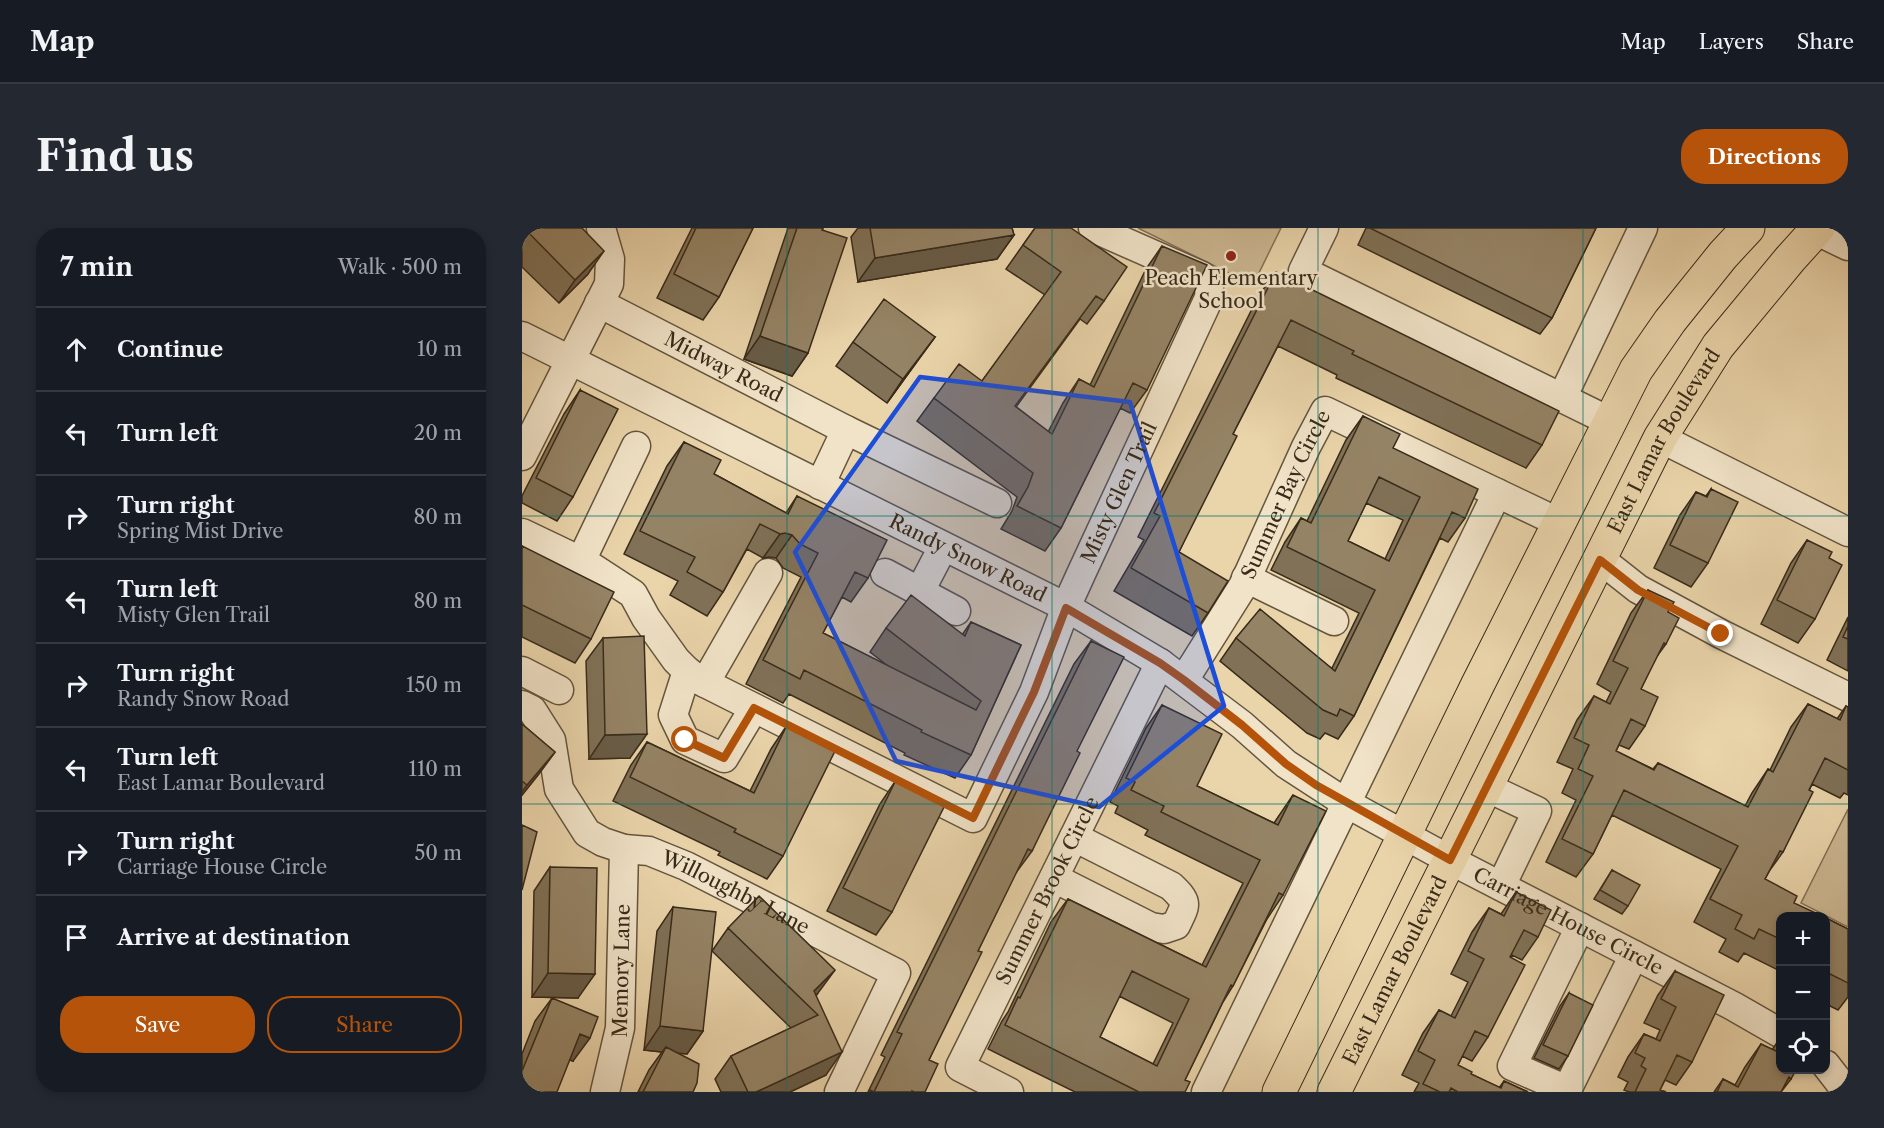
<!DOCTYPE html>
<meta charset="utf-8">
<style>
body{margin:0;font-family:"Libre Caslon Text",serif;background:#242831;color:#f1f3f6}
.controls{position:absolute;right:18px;bottom:18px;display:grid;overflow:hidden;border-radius:12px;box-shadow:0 3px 9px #0003}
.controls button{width:54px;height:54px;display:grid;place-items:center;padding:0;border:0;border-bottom:2px solid #363941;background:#171b24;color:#f1f3f6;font:30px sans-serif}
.stop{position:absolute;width:18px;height:18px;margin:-14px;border:4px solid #b45309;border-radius:50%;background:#fff}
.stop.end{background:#b45309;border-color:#fff;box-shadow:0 2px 6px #0008}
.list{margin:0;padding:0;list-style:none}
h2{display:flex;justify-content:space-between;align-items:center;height:78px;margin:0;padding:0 24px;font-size:26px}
h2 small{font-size:20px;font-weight:400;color:#9ea1a6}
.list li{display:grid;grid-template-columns:39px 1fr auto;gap:18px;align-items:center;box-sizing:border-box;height:84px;padding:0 24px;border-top:2px solid #363941}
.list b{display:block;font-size:22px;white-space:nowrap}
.list p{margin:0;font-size:20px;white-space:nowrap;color:#9ea1a6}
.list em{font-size:20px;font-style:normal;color:#9ea1a6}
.actions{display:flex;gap:12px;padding:18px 24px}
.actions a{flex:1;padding:14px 0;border:2px solid #b45309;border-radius:24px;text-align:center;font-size:21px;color:#b45309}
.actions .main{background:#b45309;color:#fff}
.icon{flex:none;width:33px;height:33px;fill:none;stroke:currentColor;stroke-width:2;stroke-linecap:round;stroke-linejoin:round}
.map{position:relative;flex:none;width:1326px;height:864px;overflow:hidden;border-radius:24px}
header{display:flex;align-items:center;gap:36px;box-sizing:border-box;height:84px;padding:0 30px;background:#171b24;border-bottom:2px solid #363941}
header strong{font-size:28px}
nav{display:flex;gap:33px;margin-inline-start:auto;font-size:21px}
.intro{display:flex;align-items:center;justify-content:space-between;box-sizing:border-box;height:144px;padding:0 36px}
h1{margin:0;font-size:42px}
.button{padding:15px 27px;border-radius:24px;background:#b45309;color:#fff;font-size:21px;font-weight:700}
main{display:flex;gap:36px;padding:0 36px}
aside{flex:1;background:#171b24;border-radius:24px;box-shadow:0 3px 9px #0003}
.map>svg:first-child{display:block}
.green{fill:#ccb792;stroke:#827156;stroke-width:1.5}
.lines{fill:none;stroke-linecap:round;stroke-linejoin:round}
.minor-casing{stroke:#64553e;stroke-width:31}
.major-casing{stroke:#382b1a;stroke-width:35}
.minor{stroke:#f1e3c8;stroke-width:28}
.major{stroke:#ead4aa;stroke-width:33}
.wall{fill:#807157;stroke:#382b1a;stroke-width:1.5;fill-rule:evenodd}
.shaded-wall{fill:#685c47;stroke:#382b1a;stroke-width:1.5}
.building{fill:#958365;stroke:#382b1a;stroke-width:1.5;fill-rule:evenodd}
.route{stroke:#b45309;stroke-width:8}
.marked{fill:#1d4ed8;fill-opacity:0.2;stroke:#1d4ed8;stroke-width:4.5;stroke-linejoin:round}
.grid{fill:none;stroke:#0f766e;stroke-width:1.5;stroke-opacity:0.55}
.poi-dot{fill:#8f2418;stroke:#f1e3c8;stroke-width:2}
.labels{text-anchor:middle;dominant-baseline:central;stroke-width:5;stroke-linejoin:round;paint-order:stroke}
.poi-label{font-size:20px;fill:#382b1a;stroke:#f1e3c8}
.street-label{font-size:20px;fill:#382b1a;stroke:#f1e3c8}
</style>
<header>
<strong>Map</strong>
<nav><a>Map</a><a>Layers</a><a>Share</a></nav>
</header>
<div class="intro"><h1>Find us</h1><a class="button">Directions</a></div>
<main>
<aside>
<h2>7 min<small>Walk · 500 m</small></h2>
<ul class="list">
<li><svg class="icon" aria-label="ahead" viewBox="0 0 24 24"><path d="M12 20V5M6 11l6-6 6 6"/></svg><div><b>Continue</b></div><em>10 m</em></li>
<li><svg class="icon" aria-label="left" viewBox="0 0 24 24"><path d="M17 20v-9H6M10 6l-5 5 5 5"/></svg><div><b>Turn left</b></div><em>20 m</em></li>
<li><svg class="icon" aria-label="right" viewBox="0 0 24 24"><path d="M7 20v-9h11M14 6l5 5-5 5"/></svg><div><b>Turn right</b><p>Spring Mist Drive</p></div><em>80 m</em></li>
<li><svg class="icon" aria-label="left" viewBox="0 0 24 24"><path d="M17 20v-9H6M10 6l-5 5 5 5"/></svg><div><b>Turn left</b><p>Misty Glen Trail</p></div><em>80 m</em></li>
<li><svg class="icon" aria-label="right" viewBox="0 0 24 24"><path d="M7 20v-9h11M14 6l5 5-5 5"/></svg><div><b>Turn right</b><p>Randy Snow Road</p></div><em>150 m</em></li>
<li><svg class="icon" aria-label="left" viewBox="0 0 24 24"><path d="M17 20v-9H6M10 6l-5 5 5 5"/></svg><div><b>Turn left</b><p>East Lamar Boulevard</p></div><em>110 m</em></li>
<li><svg class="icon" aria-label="right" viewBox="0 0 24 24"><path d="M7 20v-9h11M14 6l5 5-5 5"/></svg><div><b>Turn right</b><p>Carriage House Circle</p></div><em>50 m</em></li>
<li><svg class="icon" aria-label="arrive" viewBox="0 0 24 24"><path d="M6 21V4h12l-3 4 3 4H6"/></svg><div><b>Arrive at destination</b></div></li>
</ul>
<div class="actions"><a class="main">Save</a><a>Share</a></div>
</aside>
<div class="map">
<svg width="1326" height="864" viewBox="0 0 1326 864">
<rect width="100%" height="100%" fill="#ead4aa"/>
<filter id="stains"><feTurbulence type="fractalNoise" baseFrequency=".00333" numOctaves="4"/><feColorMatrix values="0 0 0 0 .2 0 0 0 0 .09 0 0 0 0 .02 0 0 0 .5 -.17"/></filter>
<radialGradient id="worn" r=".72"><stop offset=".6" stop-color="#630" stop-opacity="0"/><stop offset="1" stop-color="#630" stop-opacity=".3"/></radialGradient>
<!-- green -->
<path class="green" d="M 616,0 L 759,0 L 731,57 Z
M 1326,581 L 1326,699 L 1279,675 Z"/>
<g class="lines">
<defs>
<g id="minor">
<path d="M 802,0 L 781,43 L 1087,193"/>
<path d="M 1293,2 L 1326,18"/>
<path id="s1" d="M 77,75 L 324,202"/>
<path id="s2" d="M 0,108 L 544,379 L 638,435 L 720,497 L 764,536 L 824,575 L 928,632 L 1211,778 L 1258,805"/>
<path d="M 1040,170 L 1121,0"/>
<path d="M 1138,210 L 1326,304"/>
<path d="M 0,228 L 87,56 L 88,31 L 79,0"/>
<path d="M 298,257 L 324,202 L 475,275"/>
<path id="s3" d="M 0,305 L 65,336 L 111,366 L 124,390 L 154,432 L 165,443 L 177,452 L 451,590 L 512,464 L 544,379 L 559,346 L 687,70 C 688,60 687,55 680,48 L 571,0"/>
<path d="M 1078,331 L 1116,361 L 1199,406 L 1326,469"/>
<path d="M 59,333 L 114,218"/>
<path d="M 363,345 L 434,383"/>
<path d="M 724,350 L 812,393"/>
<path d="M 398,363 L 421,319"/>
<path d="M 0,443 L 37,462"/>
<path d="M 165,443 L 151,487 L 163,512 L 202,530 L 232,480"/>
<path id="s4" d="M 662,452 L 721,358 L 784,219 L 803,183 L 1038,295"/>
<path d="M 183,455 L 246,345"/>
<path id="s5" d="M 0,477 L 10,482 L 29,512 L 37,561 L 65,605 L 81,614 L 102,621 L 127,623 L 164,638 L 374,745 L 317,864"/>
<path d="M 964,559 L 1015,583 L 979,658"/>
<path d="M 532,650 L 629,699 L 642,701 L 654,697 C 664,676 667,675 649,658 L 552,609"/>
<path d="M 1058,699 L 990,838 L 1045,862 L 1112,727"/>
<path d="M 1304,837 L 1325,864"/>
<path id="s6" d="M 83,864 L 98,800 L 102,621"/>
<path id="s7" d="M 487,864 L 438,839 L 638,435"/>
<path d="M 684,864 L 975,265"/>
</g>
<g id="major">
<path d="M 757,864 L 955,458 L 1114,142 L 1148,93 L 1201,27 L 1226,0"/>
<path id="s8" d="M 812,864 L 1138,210 L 1196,118 L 1268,31 L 1296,0"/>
</g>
</defs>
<!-- minor casing -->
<use href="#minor" class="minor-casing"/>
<!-- major casing -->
<use href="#major" class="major-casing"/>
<!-- minor -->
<use href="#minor" class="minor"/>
<!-- major -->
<use href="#major" class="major"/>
</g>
<!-- wall -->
<path class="wall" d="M 0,0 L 60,0 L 66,46 L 37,75 L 0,39 Z
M 170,0 L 231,0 L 197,69 L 181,92 L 135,70 Z
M 266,0 L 301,0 L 286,125 L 270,148 L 222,131 Z
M 336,0 L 490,0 L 492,7 L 475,31 L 336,54 L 329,9 Z
M 513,0 L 582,73 L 565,96 L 558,91 L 494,179 L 526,204 L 541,175 L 557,151 L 568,157 L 624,41 L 640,18 L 625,162 L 608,185 L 598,180 L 539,300 L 523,323 L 479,301 L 490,283 L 495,269 L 395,193 L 412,170 L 460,153 L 523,67 L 484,41 Z
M 844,0 L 1074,0 L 1030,90 L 1018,106 L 836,17 Z
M 754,44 L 1020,217 L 1004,240 L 814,150 L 815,147 L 756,118 L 711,206 L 657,324 L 686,385 L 670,408 L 592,363 L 622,312 L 616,309 L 737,67 Z
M 413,109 L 365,175 L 314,138 L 331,114 Z
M 58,162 L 51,269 L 35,293 L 0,275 L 0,268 L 42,186 Z
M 841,188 L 871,220 L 943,290 L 926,314 L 918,310 L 832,488 L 816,511 L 803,505 L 798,511 L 785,505 L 698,433 L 714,410 L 810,440 L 837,385 L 749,342 L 763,314 L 779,290 L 785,293 L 824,212 ZM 844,275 L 881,292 L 863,331 L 826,313 Z
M 162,214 L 192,246 L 264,285 L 275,268 L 346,350 L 329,374 L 320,369 L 301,405 L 366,438 L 348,424 L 364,400 L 440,407 L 449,394 L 499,417 L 449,527 L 433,550 L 382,527 L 383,525 L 267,466 L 261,475 L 224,456 L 279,349 L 261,340 L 254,330 L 247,329 L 241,330 L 225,321 L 201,364 L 185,388 L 148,367 L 156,353 L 102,326 L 145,238 Z
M 1189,261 L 1186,335 L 1169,359 L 1132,340 L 1158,287 L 1174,264 L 1184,268 Z
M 1285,312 L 1307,330 L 1293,391 L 1276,415 L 1239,396 L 1269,335 Z
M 0,318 L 69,411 L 53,435 L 0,409 Z
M 1126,362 L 1146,384 L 1144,416 L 1133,431 L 1119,461 L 1123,498 L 1107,521 L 1097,517 L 1094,523 L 1131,541 L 1136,535 L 1223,578 L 1230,565 L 1246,541 L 1248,542 L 1269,499 L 1286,476 L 1315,491 L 1324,478 L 1326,479 L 1326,567 L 1322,565 L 1318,570 L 1290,556 L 1261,624 L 1248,642 L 1243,651 L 1258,688 L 1258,743 L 1222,725 L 1216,734 L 1197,724 L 1204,711 L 1172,694 L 1199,641 L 1090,587 L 1071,626 L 1054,649 L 1024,634 L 1054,572 L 1040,565 L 1051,541 L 1035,534 L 1055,492 L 1072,468 L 1084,474 L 1089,464 L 1075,456 L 1109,385 Z
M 1326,389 L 1326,443 L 1305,432 Z
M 81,410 L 108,530 L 67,531 L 64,433 Z
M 569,413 L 555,523 L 510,623 L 493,646 L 456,723 L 407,832 L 403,864 L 346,864 L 363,829 L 359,827 L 552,436 Z
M 640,477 L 675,558 L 752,595 L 771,567 L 761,667 L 745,691 L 711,758 L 701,774 L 663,852 L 663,864 L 553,864 L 466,821 L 480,793 L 486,784 L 529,694 L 546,671 L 680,737 L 721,655 L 623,607 L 626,602 L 593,585 L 596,578 L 588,574 L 624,500 ZM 597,768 L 651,795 L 631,836 L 578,809 Z
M 0,496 L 33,524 L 16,547 L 0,567 Z
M 265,497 L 261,628 L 245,651 L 196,627 L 198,624 L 91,573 L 109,537 L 125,514 L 228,563 L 249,521 Z
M 374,552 L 370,684 L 354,707 L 305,683 L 358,576 Z
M 28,639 L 56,770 L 10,769 L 12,663 Z
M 1090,642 L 1106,678 L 1100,686 L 1072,671 Z
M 994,664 L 1016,709 L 1000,732 L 990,727 L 966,809 L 950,833 L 940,828 L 936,837 L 949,846 L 977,860 L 982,853 L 1006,864 L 892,864 L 897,855 L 880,847 L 901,805 L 917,782 L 929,788 L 946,754 L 929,746 L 950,704 L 967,680 L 979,686 Z
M 151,679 L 181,803 L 165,826 L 157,825 L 171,864 L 116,864 L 127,842 L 140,824 L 122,822 L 135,703 Z
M 1304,690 L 1326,701 L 1326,769 L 1316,782 L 1304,776 Z
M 206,700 L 296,765 L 294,768 L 304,847 L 268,864 L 199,864 L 193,851 L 209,828 L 269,800 L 190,723 Z
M 1153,743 L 1170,834 L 1154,857 L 1143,852 L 1138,862 L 1144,864 L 1107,864 L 1102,862 L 1106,854 L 1096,849 L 1106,829 L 1122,806 L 1134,811 L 1138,802 L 1122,795 L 1136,767 Z
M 1047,765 L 1046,828 L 1037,841 L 1012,830 L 1038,778 Z
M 30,770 L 51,833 L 48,832 L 0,864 L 0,826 L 13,793 Z
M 1258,810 L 1258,842 L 1269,851 L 1259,864 L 1192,864 L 1201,851 L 1213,857 L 1223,839 L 1239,816 L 1250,822 Z"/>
<!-- shaded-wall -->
<path class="shaded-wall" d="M 492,7 L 475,31 L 336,54 L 353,30 Z
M 82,23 L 66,46 L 37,75 L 53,52 Z
M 238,108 L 286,125 L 270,148 L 222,131 Z
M 413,109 L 396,132 L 365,175 L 381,151 Z
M 263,305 L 270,307 L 254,330 L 247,329 L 241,330 L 258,306 Z
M 125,506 L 108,530 L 67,531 L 83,507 Z
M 33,524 L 16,547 L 0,567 L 0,564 L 5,557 Z
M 313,742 L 296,765 L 285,777 L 292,763 Z
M 26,745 L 73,746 L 56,770 L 10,769 Z
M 138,798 L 181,803 L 165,826 L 141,824 L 144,819 L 140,824 L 122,822 Z
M 58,806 L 68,810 L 51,833 L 42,830 Z
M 320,824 L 304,847 L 268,864 L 234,864 Z"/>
<!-- building -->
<path class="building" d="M 2,0 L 60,0 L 82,23 L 53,52 Z
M 174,0 L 231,0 L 197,69 L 152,46 Z
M 275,0 L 301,0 L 300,2 L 325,10 L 286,125 L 238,108 Z
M 348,0 L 490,0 L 492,7 L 353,30 Z
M 513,0 L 549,0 L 605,39 L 582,73 L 574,68 L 493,178 L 530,206 L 557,151 L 572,159 L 640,18 L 685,37 L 625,162 L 611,155 L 539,300 L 495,278 L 506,259 L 511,245 L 412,170 L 437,136 L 460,153 L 539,44 L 501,17 Z
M 848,0 L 1074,0 L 1030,90 Z
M 754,44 L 1037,183 L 1020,217 L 830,126 L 832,123 L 769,92 L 711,206 L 715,208 L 657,324 L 706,353 L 686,385 L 609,340 L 638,288 L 632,285 Z
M 362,71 L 413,109 L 381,151 L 331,114 Z
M 58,162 L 96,181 L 51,269 L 14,250 Z
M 841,188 L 878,206 L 871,220 L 956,261 L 943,290 L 930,284 L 832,488 L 818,481 L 815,488 L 801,482 L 714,410 L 738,381 L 813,443 L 853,362 L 765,319 L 779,290 L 789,295 ZM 857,249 L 898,269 L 867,333 L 826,313 Z
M 162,214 L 199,232 L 192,246 L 266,286 L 275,268 L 365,312 L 346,350 L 333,344 L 301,405 L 454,482 L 459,473 L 364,400 L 389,367 L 443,408 L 449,394 L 499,417 L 449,527 L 399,504 L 400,502 L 282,442 L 278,451 L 241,432 L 296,325 L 278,316 L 270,307 L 263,305 L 258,306 L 238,296 L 201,364 L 165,344 L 173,329 L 118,303 Z
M 1189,261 L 1216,274 L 1186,335 L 1148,317 L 1174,264 L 1185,269 Z
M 1285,312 L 1310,324 L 1307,330 L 1320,337 L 1293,391 L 1255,372 Z
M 0,318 L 92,364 L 69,411 L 0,377 Z
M 1126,362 L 1152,374 L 1146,384 L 1157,390 L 1144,416 L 1142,415 L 1119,461 L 1136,469 L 1123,498 L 1109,491 L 1094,523 L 1132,542 L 1136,535 L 1226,579 L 1246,541 L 1251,544 L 1286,476 L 1318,492 L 1324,478 L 1326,479 L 1326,542 L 1303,530 L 1287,562 L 1291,564 L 1261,624 L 1258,623 L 1243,651 L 1275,668 L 1272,675 L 1300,688 L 1258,688 L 1258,711 L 1237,701 L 1232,711 L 1213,701 L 1220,687 L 1188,671 L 1216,618 L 1102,562 L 1071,626 L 1040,611 L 1071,548 L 1056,541 L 1067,517 L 1052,510 L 1072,468 L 1088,476 L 1106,440 L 1091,433 Z
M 1326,398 L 1326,411 L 1321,409 Z
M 122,408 L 125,506 L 83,507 L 81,410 Z
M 569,413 L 602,429 L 555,523 L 558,525 L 510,623 L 506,621 L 456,723 L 460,724 L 407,832 L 416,836 L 403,864 L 392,864 L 390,863 L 390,864 L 347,864 L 348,862 L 352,864 L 380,806 L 375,804 Z
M 640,477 L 700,506 L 675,558 L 756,597 L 771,567 L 804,583 L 761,667 L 757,665 L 711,758 L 709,757 L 663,852 L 668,854 L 663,864 L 617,864 L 483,797 L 496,769 L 498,770 L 546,671 L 684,739 L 738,632 L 639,584 L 642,578 L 609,562 L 613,554 L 604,550 ZM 610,743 L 667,771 L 635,838 L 578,809 Z
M 0,496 L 33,524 L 5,557 L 0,553 Z
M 265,497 L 314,521 L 261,628 L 212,604 L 214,601 L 108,549 L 125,514 L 232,565 Z
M 374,552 L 423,577 L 370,684 L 321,660 Z
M 0,597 L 15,604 L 0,662 Z
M 28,639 L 75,640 L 73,746 L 26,745 Z
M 1090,642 L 1118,657 L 1106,678 L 1078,662 Z
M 994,664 L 1029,682 L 1016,709 L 1002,702 L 988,729 L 1003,737 L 966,809 L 953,803 L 936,837 L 950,844 L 949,846 L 979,860 L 982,853 L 1006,864 L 936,864 L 929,860 L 927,864 L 918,864 L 901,856 L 913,832 L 896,823 L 917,782 L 933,790 L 962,731 L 946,723 L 967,680 L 982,688 Z
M 237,668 L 313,742 L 292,763 L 320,824 L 234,864 L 226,864 L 209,828 L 296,787 L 206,700 Z
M 151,679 L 194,684 L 181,803 L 138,798 Z
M 1304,690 L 1326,701 L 1326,755 L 1304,744 Z
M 1153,743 L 1202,767 L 1170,834 L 1155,827 L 1138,862 L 1144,864 L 1113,864 L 1124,841 L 1119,838 L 1123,830 L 1113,825 L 1122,806 L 1138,813 L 1154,779 L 1139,771 Z
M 1047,765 L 1071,777 L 1046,828 L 1021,817 Z
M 30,770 L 76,789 L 68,810 L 58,806 L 35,864 L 0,864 L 0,843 Z
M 1258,814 L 1258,842 L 1274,842 L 1269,851 L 1267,849 L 1259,864 L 1195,864 L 1201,851 L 1216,859 L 1239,816 L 1254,823 Z
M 144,819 L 177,836 L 175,855 L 171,864 L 121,864 Z"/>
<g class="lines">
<!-- route -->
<path class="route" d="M 163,512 L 202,530 L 232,480 L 451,590 L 512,464 L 544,380 L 638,435 L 662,452 L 720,497 L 764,536 L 794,557 L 928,632 L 1078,332 L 1116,362 L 1199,406"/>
</g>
<!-- marked area -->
<path class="marked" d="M 398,149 L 608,174 L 702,478 L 577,579 L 374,533 L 273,324 Z"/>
<!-- grid -->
<path class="grid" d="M 265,0 L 265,864M 530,0 L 530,864M 796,0 L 796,864M 1061,0 L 1061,864M 0,288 L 1326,288M 0,576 L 1326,576"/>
<!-- markers -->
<circle class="poi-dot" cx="709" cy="28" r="6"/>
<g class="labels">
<!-- poi labels -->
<g class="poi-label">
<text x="709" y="50">Peach Elementary<tspan x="709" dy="23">School</tspan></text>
</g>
<!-- street labels -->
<g class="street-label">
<text stroke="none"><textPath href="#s1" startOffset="140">Midway Road</textPath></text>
<text stroke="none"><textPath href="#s8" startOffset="730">East Lamar Boulevard</textPath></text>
<text stroke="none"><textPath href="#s3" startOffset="900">Misty Glen Trail</textPath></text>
<text stroke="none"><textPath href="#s4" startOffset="212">Summer Bay Circle</textPath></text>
<text stroke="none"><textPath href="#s2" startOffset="498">Randy Snow Road</textPath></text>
<text stroke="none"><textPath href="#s7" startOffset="252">Summer Brook Circle</textPath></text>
<text stroke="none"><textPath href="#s5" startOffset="310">Willoughby Lane</textPath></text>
<text stroke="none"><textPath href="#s2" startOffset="1202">Carriage House Circle</textPath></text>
<text stroke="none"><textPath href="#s8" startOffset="136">East Lamar Boulevard</textPath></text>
<text stroke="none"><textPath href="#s6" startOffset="123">Memory Lane</textPath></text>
</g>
</g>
<rect width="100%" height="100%" filter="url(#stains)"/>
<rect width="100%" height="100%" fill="url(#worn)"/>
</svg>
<div class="controls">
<button>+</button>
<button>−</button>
<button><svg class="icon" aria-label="locate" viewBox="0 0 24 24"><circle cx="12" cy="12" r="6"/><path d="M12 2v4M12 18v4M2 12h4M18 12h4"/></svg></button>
</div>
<div class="stop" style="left:163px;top:512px"></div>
<div class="stop end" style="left:1199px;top:406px"></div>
</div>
</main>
